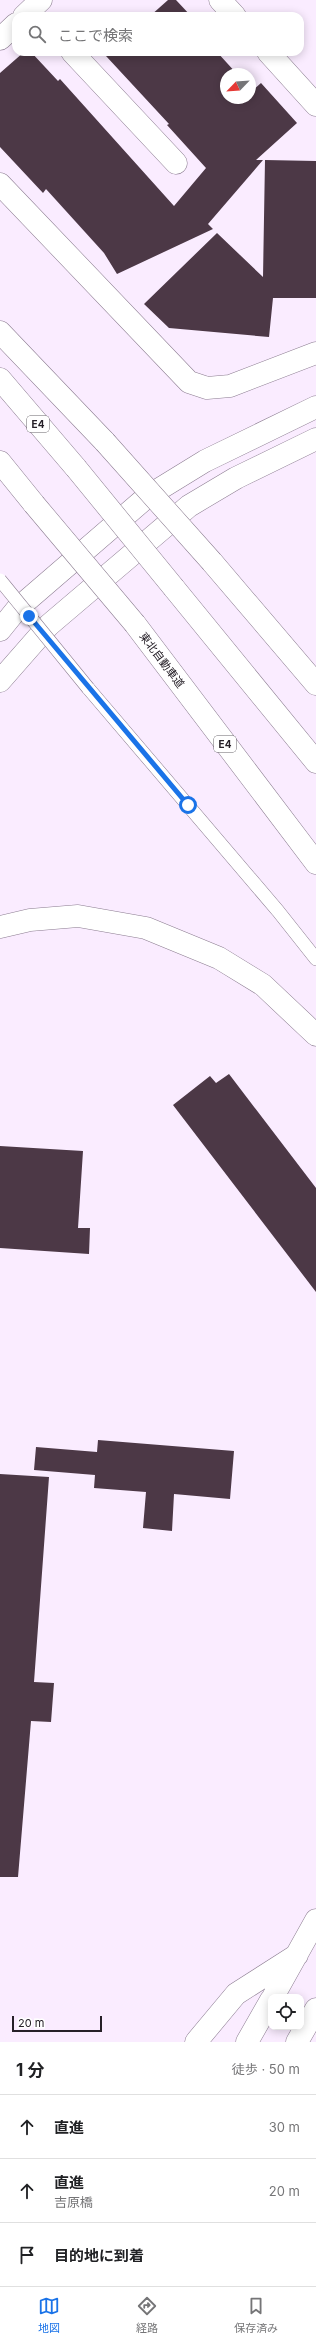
<!DOCTYPE html>
<html lang="ja">
<meta charset="utf-8">
<style>
body{margin:0;font-family:Inter,"Noto Sans JP",sans-serif;background:#f2f2f2;color:#202124}
.controls{position:absolute;right:12px;bottom:12px;display:grid;overflow:hidden;border-radius:8px;box-shadow:0 2px 10px #0003}
.controls button{width:36px;height:36px;display:grid;place-items:center;padding:0;border:0;border-bottom:1px solid #e0e0e0;background:#fff;color:#202124;font:20px sans-serif}
.compass{position:absolute;left:220px;top:68px;width:36px;height:36px;border-radius:50%;background:#fff;box-shadow:0 2px 10px #0003;rotate:245deg}
.scale{position:absolute;left:12px;bottom:10px;width:90px;box-sizing:border-box;padding-left:4px;border:2px solid #262028;border-top:0;font-size:11px;line-height:14px;white-space:nowrap;color:#262028;-webkit-text-stroke:3px #fff;paint-order:stroke}
.stop{position:absolute;width:12px;height:12px;margin:-9px;border:3px solid #1a73e8;border-radius:50%;background:#fff}
.stop.end{background:#1a73e8;border-color:#fff;box-shadow:0 1px 4px #0008}
.list{margin:0;padding:0;list-style:none}
h2{display:flex;justify-content:space-between;align-items:center;height:52px;margin:0;padding:0 16px;font-size:17px}
h2 small{font-size:13px;font-weight:400;color:#757577}
.list li{display:grid;grid-template-columns:26px 1fr auto;gap:12px;align-items:center;box-sizing:border-box;height:64px;padding:0 16px;border-top:1px solid #e0e0e0}
.list b{display:block;font-size:15px;white-space:nowrap}
.list p{margin:0;font-size:13px;white-space:nowrap;color:#757577}
.list em{font-size:13px;font-style:normal;color:#757577}
.icon{flex:none;width:22px;height:22px;fill:none;stroke:currentColor;stroke-width:2;stroke-linecap:round;stroke-linejoin:round}
.map{position:relative;flex:none;width:316px;height:2042px;overflow:hidden}
.search{position:absolute;background:#fff;box-shadow:0 2px 10px #0003;left:12px;right:12px;top:12px;height:44px;display:flex;align-items:center;gap:10px;box-sizing:border-box;padding:0 14px;border-radius:12px;color:#757577;font-size:15px}
.sheet{height:244px;background:#fff}
nav{display:flex;justify-content:space-around;align-items:center;box-sizing:border-box;height:56px;border-top:1px solid #e0e0e0;background:#fff;font-size:11px;color:#757577}
nav a{display:grid;justify-items:center;gap:2px}
nav .on{color:#1a73e8}
.map>svg:first-child{display:block}
.building{fill:#4c3846}
.lines{fill:none;stroke-linecap:round;stroke-linejoin:round}
.lane-casing{stroke:#8b7c90;stroke-width:14}
.street-casing{stroke:#8b7c90;stroke-width:23}
.highway-casing{stroke:#8b7c90;stroke-width:23}
.lane{stroke:#fff;stroke-width:13}
.street{stroke:#fff;stroke-width:22}
.highway{stroke:#fff;stroke-width:22}
.lane-bridge-casing{stroke:#8b7c90;stroke-width:14;stroke-linecap:butt}
.highway-bridge-casing{stroke:#8b7c90;stroke-width:23;stroke-linecap:butt}
.lane-bridge{stroke:#fff;stroke-width:13}
.highway-bridge{stroke:#fff;stroke-width:22}
.route{stroke:#1a73e8;stroke-width:5}
.labels{text-anchor:middle;dominant-baseline:central;stroke-width:4;stroke-linejoin:round;paint-order:stroke}
.shield{fill:#fff;stroke:#676368;stroke-width:1}
.shield-label{font-size:10px;font-weight:bold;fill:#262028}
.street-label{font-size:11px;fill:#262028;stroke:#fff}
</style>
<div class="map">
<svg width="316" height="2042" viewBox="0 0 316 2042">
<rect width="100%" height="100%" fill="#faecff"/>
<!-- building -->
<path class="building" d="M 168,0 L 176,0 L 191,16 L 150,16 Z
M 24,52 L 31,52 L 58,81 L 60,79 L 174,206 L 206,168 L 167,125 L 169,124 L 106,56 L 110,52 L 217,52 L 237,74 L 226,74 L 226,98 L 250,98 L 250,88 L 252,91 L 261,83 L 297,123 L 256,160 L 263,160 L 208,224 L 213,229 L 117,274 L 104,253 L 46,189 L 43,193 L 0,147 L 0,73 Z
M 265,160 L 316,161 L 316,298 L 273,298 L 269,337 L 169,328 L 144,304 L 217,233 L 263,277 Z
M 229,1074 L 316,1188 L 316,1292 L 173,1105 L 210,1076 L 216,1083 Z
M 0,1146 L 83,1151 L 78,1228 L 90,1228 L 89,1254 L 0,1248 Z
M 98,1440 L 234,1451 L 230,1499 L 174,1494 L 172,1531 L 143,1528 L 146,1492 L 94,1488 L 95,1475 L 34,1470 L 36,1447 L 97,1452 Z
M 0,1474 L 49,1477 L 34,1682 L 54,1683 L 51,1722 L 31,1721 L 18,1877 L 0,1877 Z"/>
<g class="lines">
<defs>
<path id="lane" d="M 88,688 L 278,911 L 316,959"/>
<path id="street" d="M 220,0 L 235,16
M 24,16 L 41,0
M 0,39 L 16,24
M 72,52 L 176,163
M 268,52 L 316,105
M 0,184 L 189,382 L 207,388 L 230,386 L 316,353"/>
<path id="highway" d="M 0,332 L 105,442
M 0,379 L 76,468
M 0,462 L 34,504
M 212,562 L 316,684
M 174,588 L 316,762
M 135,624 L 316,863
M 0,630 L 17,609 L 148,496 L 205,461 L 316,407
M 0,681 L 49,625 L 189,506 L 236,478 L 316,439
M 0,927 L 30,920 L 78,916 L 146,928 L 219,958 L 263,985 L 316,1035
M 273,1997 L 316,1920
M 196,2042 L 236,1994 L 297,1955
M 247,2042 L 271,2000
M 297,2042 L 316,2009"/>
</defs>
<!-- lane casing -->
<use href="#lane" class="lane-casing"/>
<!-- street casing -->
<use href="#street" class="street-casing"/>
<!-- highway casing -->
<use href="#highway" class="highway-casing"/>
<!-- lane -->
<use href="#lane" class="lane"/>
<!-- street -->
<use href="#street" class="street"/>
<!-- highway -->
<use href="#highway" class="highway"/>
<defs>
<path id="lane-bridge" d="M 0,580 L 88,688"/>
<path id="highway-bridge" d="M 105,442 L 212,562
M 76,468 L 174,588
M 34,504 L 135,624"/>
</defs>
<!-- lane-bridge casing -->
<use href="#lane-bridge" class="lane-bridge-casing"/>
<!-- highway-bridge casing -->
<use href="#highway-bridge" class="highway-bridge-casing"/>
<!-- lane-bridge -->
<use href="#lane-bridge" class="lane-bridge"/>
<!-- highway-bridge -->
<use href="#highway-bridge" class="highway-bridge"/>
</g>
<g class="lines">
<!-- route -->
<path class="route" d="M 29,616 L 188,805"/>
</g>
<g class="labels">
<!-- shield labels -->
<g class="shield">
<rect x="27" y="416" width="22" height="16" rx="3"/>
<rect x="214" y="736" width="22" height="16" rx="3"/>
</g>
<g class="shield-label">
<text x="38" y="424">E4</text>
<text x="225" y="744">E4</text>
</g>
<!-- street labels -->
<g class="street-label">
<text transform="translate(162 660) rotate(53)">東北自動車道</text>
</g>
</g>
</svg>
<div class="controls">
<button><svg class="icon" aria-label="locate" viewBox="0 0 24 24"><circle cx="12" cy="12" r="6"/><path d="M12 2v4M12 18v4M2 12h4M18 12h4"/></svg></button>
</div>
<svg class="compass" viewBox="-18 -18 36 36"><path d="M0-13l5 13h-10z" fill="#e53935"/><path d="M0 13l5-13h-10z" fill="#757577"/></svg>
<div class="scale">20 m</div>
<div class="stop" style="left:188px;top:805px"></div>
<div class="stop end" style="left:29px;top:616px"></div>
<div class="search"><svg class="icon" aria-label="search" viewBox="0 0 24 24"><circle cx="10" cy="10" r="6"/><path d="M15 15l6 6"/></svg>ここで検索</div>
</div>
<section class="sheet">
<h2>1 分<small>徒歩 · 50 m</small></h2>
<ul class="list">
<li><svg class="icon" aria-label="ahead" viewBox="0 0 24 24"><path d="M12 20V5M6 11l6-6 6 6"/></svg><div><b>直進</b></div><em>30 m</em></li>
<li><svg class="icon" aria-label="ahead" viewBox="0 0 24 24"><path d="M12 20V5M6 11l6-6 6 6"/></svg><div><b>直進</b><p>吉原橋</p></div><em>20 m</em></li>
<li><svg class="icon" aria-label="arrive" viewBox="0 0 24 24"><path d="M6 21V4h12l-3 4 3 4H6"/></svg><div><b>目的地に到着</b></div></li>
</ul>
</section>
<nav>
<a class="on"><svg class="icon" aria-label="map" viewBox="0 0 24 24"><path d="M3 6l6-2 6 2 6-2v14l-6 2-6-2-6 2zM9 4v14M15 6v14"/></svg>地図</a>
<a><svg class="icon" aria-label="directions" viewBox="0 0 24 24"><path d="M12 3l9 9-9 9-9-9zM9 14v-3h6M13 9l2 2-2 2"/></svg>経路</a>
<a><svg class="icon" aria-label="saved" viewBox="0 0 24 24"><path d="M7 4h10v16l-5-4-5 4z"/></svg>保存済み</a>
</nav>
